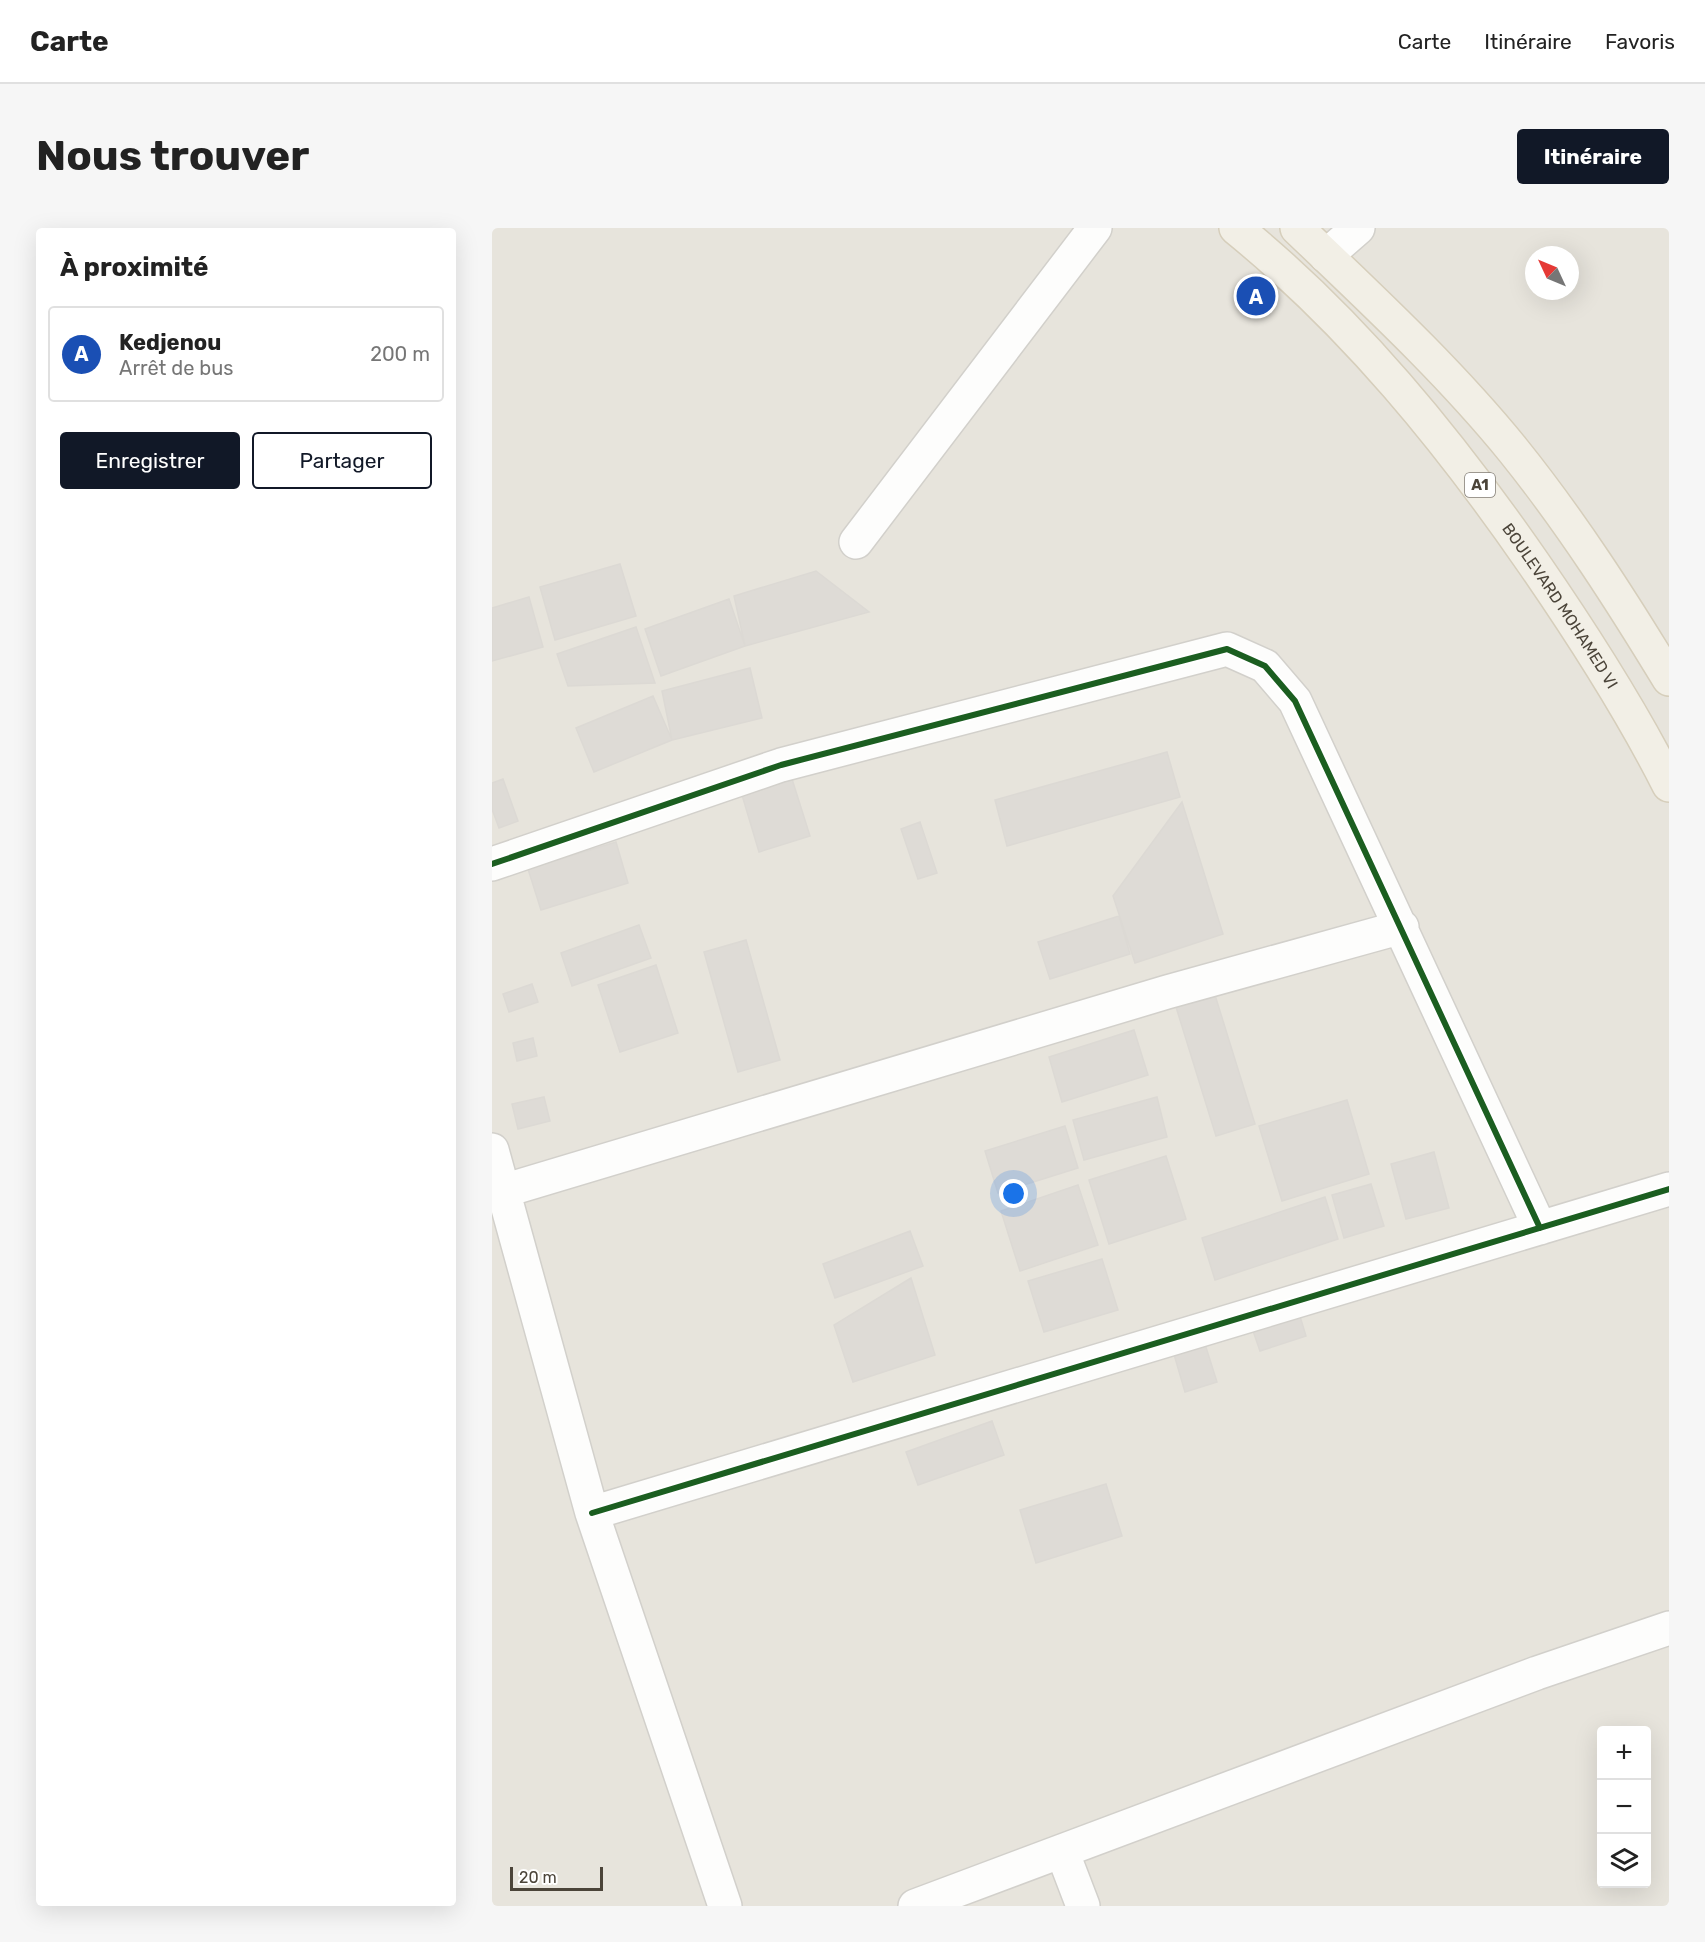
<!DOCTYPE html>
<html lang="fr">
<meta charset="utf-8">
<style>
body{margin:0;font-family:Rubik,sans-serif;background:#f6f6f6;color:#222}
.controls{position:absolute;right:18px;bottom:18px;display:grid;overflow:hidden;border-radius:6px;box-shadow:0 6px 24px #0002}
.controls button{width:54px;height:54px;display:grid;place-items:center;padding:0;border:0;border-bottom:2px solid #e0e0e0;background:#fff;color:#222;font:30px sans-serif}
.compass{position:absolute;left:1033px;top:18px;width:54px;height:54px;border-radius:50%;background:#fff;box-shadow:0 6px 24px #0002;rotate:314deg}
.scale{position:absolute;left:18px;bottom:15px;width:93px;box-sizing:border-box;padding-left:6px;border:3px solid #4b4439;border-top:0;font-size:16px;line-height:21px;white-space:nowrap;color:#4b4439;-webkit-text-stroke:4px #fff;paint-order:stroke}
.you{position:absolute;left:522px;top:966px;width:21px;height:21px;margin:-15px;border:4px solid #fff;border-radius:50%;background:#1a73e8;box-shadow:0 0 0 9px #1a73e833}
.badge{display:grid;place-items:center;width:39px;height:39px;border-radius:50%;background:#111827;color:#fff;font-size:20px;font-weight:700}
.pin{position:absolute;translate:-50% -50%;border:3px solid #fff;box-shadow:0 2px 6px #0006}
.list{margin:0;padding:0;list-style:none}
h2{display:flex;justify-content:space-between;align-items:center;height:78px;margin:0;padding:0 24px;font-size:26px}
h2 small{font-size:20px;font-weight:400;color:#767676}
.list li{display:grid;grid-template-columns:39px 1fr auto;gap:18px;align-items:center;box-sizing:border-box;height:96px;margin:0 12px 12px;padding:0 12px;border:2px solid #e0e0e0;border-radius:6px}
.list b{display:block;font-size:22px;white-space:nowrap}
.list p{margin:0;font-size:20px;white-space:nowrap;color:#767676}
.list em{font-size:20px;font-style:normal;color:#767676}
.actions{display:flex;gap:12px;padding:18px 24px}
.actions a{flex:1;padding:14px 0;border:2px solid #111827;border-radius:6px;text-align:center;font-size:21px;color:#111827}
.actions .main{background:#111827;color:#fff}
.icon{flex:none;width:33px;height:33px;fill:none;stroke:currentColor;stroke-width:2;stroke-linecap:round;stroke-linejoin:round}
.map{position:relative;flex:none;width:1177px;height:1678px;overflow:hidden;border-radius:6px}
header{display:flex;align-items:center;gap:36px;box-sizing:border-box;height:84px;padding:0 30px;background:#fff;border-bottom:2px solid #e0e0e0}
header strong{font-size:28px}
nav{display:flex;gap:33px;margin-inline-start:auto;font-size:21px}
.intro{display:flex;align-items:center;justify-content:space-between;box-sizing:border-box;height:144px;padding:0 36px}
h1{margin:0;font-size:42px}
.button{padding:15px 27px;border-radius:6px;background:#111827;color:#fff;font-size:21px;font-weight:700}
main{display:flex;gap:36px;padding:0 36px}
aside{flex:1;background:#fff;border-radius:6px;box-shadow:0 6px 24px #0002}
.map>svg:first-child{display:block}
.residential{fill:#e7e4dc;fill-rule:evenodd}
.building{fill:#dedbd6;stroke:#dcd9d4;stroke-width:1.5}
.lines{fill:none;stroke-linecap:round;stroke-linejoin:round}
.minor-casing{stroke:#d2d0cb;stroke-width:36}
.primary-casing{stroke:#d6cebb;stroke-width:36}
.minor{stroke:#fdfdfc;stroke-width:33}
.primary{stroke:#f2efe6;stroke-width:33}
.cycleway-casing{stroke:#fff;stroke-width:10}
.cycleway{stroke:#1b5e20;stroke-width:6}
.labels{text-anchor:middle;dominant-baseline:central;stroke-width:5;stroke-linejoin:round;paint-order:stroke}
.shield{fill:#fff;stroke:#817c74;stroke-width:1.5}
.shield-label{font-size:15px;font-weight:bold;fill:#4b4439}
.street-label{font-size:16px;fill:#4b4439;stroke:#fff}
</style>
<header>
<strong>Carte</strong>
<nav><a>Carte</a><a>Itinéraire</a><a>Favoris</a></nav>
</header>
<div class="intro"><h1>Nous trouver</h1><a class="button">Itinéraire</a></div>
<main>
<aside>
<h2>À proximité<small></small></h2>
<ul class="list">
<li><span class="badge" style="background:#1a4fb4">A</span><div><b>Kedjenou</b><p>Arrêt de bus</p></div><em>200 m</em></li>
</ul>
<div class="actions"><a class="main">Enregistrer</a><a>Partager</a></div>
</aside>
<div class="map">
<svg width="1177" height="1678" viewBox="0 0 1177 1678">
<rect width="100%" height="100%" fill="#f4f2ee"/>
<!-- residential -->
<path class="residential" d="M 0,0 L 1177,0 L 1177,1678 L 0,1678 ZM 1042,27 L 1078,27 L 1078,63 L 1042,63 ZM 1110,1502 L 1154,1502 L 1154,1656 L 1110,1656 Z"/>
<!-- building -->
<path class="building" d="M 128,336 L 144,388 L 63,412 L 48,359 Z
M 324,343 L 377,384 L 253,418 L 242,368 Z
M 37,369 L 51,419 L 0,433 L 0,380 Z
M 237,371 L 253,418 L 169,448 L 153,401 Z
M 144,399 L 163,455 L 76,458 L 65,426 Z
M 258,440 L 270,490 L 180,512 L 170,463 Z
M 161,468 L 180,512 L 102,544 L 84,500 Z
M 675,524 L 688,569 L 515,618 L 503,572 Z
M 11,551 L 26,593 L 7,600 L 0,581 L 0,555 Z
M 300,551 L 318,608 L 267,624 L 250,567 Z
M 690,574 L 731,706 L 643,735 L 621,668 Z
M 428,594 L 445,645 L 426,651 L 409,601 Z
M 124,614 L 136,655 L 49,682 L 36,641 Z
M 627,688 L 638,726 L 558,751 L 546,714 Z
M 147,697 L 159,730 L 80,758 L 69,725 Z
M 254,712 L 288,832 L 246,844 L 212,724 Z
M 164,737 L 186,805 L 128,824 L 106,757 Z
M 40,756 L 46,774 L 17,784 L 11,766 Z
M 723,767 L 763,896 L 724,908 L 684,779 Z
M 642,802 L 656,847 L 570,874 L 557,829 Z
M 41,810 L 45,828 L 25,833 L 21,815 Z
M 52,869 L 58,893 L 26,901 L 20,876 Z
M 665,869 L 675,909 L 592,932 L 581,892 Z
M 855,872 L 877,946 L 790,973 L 767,898 Z
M 573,898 L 586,940 L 506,965 L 493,923 Z
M 942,924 L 957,980 L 914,991 L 899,936 Z
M 674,928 L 694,991 L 617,1016 L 597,952 Z
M 879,956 L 892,998 L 852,1010 L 840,967 Z
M 586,957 L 606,1017 L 528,1043 L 509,983 Z
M 833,969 L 846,1011 L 723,1052 L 710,1010 Z
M 418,1003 L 431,1038 L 343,1070 L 331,1036 Z
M 610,1031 L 626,1082 L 552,1104 L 536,1053 Z
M 419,1050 L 443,1127 L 361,1154 L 342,1097 Z
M 807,1085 L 814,1108 L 768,1123 L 760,1100 Z
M 712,1113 L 725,1154 L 693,1164 L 681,1123 Z
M 500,1193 L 512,1227 L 426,1257 L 414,1224 Z
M 614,1256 L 630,1308 L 544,1335 L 528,1282 Z"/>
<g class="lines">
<defs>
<path id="minor" d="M 834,28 L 866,0
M 364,314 L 603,0
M 0,636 L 289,537 L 735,421 L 773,438 L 803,473 L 1048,1000
M 0,922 L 100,1285 L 233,1678
M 11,963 L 675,764 L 910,699
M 100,1285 L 1177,961
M 570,1623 L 591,1678
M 423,1678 L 1045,1445 L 1177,1400"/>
<g id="primary">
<path id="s1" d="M 744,0 C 861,95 957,213 1042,336 C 1091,407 1138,480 1177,557"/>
<path d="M 805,0 C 879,71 956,142 1021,222 C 1079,294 1129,372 1177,451"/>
</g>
</defs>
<!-- minor casing -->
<use href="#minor" class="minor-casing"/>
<!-- primary casing -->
<use href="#primary" class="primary-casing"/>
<!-- minor -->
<use href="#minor" class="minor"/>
<!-- primary -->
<use href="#primary" class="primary"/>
<defs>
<path id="cycleway" d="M 0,636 L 289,537 L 735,421 L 773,438 L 803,473 L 1048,1000
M 100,1285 L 1177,961"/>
</defs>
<!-- cycleway casing -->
<use href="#cycleway" class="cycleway-casing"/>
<!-- cycleway -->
<use href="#cycleway" class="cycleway"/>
</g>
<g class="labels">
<!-- shield labels -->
<rect class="shield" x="973" y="245" width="30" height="24" rx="4.5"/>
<g class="shield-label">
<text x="988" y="257">A1</text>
</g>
<!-- street labels -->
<g class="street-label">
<text stroke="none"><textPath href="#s1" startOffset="500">BOULEVARD MOHAMED VI</textPath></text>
</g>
</g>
</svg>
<div class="controls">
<button>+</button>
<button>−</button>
<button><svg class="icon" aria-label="layers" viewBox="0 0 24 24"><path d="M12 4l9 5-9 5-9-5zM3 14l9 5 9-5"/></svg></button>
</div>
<svg class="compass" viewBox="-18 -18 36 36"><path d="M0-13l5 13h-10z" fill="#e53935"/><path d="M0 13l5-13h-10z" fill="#767676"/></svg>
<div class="scale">20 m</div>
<div class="you"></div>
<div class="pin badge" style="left:764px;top:68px;background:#1a4fb4">A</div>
</div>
</main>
